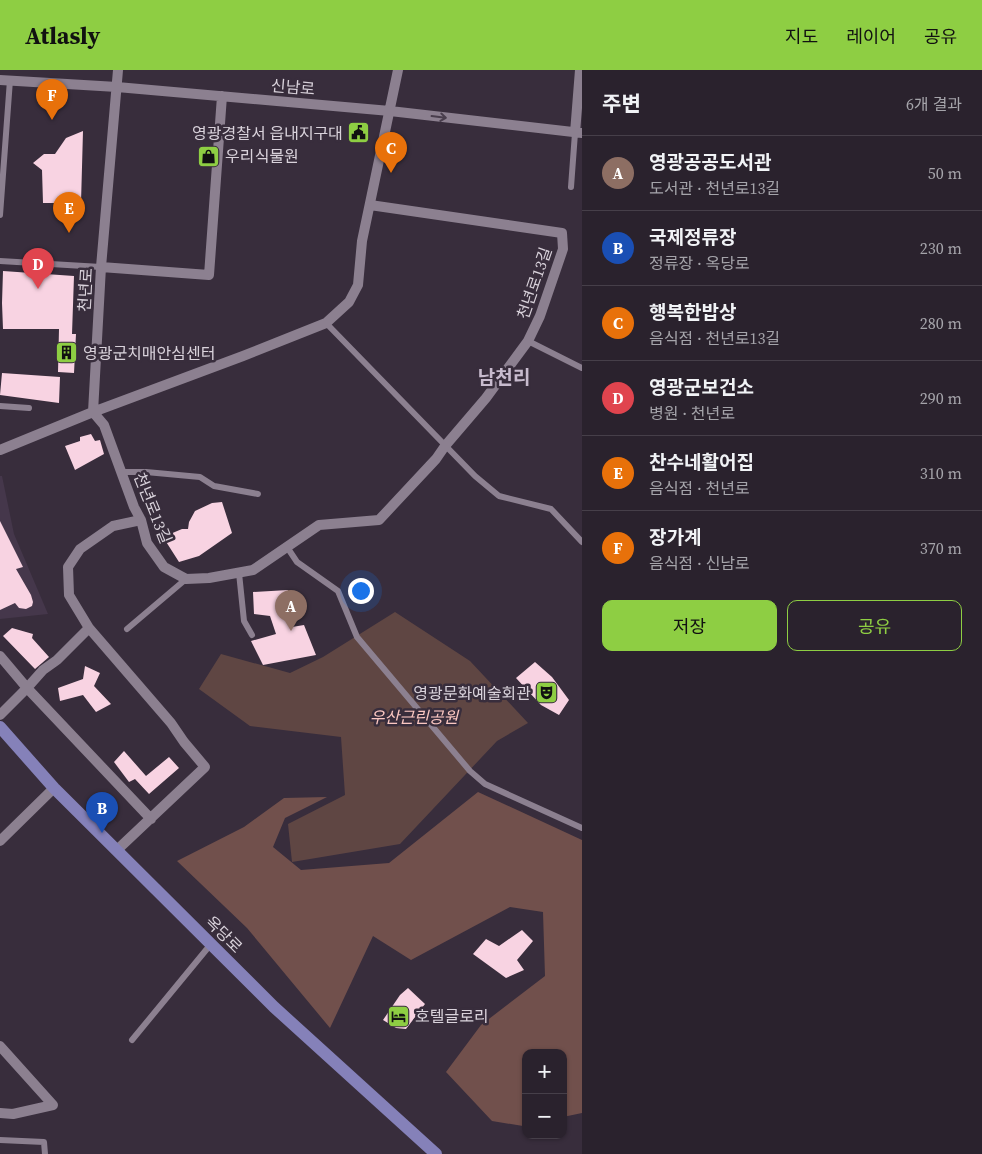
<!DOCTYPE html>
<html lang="ko">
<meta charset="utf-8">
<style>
body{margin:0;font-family:"Source Serif 4","Noto Sans KR",serif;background:#322a35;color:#f1f3f6}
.controls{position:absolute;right:15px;bottom:15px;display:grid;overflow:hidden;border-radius:10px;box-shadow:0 1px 4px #0004}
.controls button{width:45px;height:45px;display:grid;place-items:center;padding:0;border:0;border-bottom:1px solid #463f49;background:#2a222d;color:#f1f3f6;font:25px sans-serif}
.you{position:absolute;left:360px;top:520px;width:18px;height:18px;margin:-12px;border:4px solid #fff;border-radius:50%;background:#1a73e8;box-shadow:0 0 0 8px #1a73e833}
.badge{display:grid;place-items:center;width:32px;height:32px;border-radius:50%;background:#8ece43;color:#fff;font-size:16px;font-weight:700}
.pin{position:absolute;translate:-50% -41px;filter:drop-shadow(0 1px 2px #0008)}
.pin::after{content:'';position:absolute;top:26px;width:18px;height:15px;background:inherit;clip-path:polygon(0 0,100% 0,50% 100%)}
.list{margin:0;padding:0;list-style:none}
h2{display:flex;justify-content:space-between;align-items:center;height:65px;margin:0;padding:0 20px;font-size:21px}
h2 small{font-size:16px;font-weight:400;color:#a5a4aa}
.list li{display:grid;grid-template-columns:32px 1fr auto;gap:15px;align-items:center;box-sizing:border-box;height:75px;padding:0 20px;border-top:1px solid #463f49}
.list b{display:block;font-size:19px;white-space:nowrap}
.list p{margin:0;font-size:16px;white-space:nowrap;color:#a5a4aa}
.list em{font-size:16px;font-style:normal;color:#a5a4aa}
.actions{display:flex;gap:10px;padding:15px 20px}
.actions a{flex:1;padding:11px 0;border:1px solid #8ece43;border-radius:10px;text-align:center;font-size:18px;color:#8ece43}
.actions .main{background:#8ece43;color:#111}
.map{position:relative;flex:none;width:582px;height:1084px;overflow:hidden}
header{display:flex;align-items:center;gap:30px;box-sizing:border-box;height:70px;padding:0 25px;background:#8ece43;color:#111}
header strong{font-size:24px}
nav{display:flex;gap:28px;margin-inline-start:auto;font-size:18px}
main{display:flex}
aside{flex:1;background:#2a222d}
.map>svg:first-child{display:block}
.built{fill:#45374b}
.green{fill:#5f4643}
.forest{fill:#71504c}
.building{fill:#f8d3e2}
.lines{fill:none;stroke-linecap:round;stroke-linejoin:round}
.service{stroke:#8c8090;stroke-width:6}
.minor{stroke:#8c8090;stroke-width:10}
.primary{stroke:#8581b9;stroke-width:12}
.oneway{stroke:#493e4d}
.labels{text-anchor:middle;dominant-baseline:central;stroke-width:5;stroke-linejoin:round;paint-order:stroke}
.street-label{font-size:16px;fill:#d9d2db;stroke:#382d3c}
.poi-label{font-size:16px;fill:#d9d2db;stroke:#382d3c;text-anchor:start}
.park-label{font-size:16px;font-style:italic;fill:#fbc7c1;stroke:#382d3c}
.quarter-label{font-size:19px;font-weight:bold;fill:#c8bbce;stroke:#382d3c}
</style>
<header>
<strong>Atlasly</strong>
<nav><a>지도</a><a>레이어</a><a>공유</a></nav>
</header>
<main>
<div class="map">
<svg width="582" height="1084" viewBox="0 0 582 1084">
<rect width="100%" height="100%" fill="#382d3c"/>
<!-- built -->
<path class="built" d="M 0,406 L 2,406 L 14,464 L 48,544 L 0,549 Z"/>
<!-- green -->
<path class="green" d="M 395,542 L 470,591 L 528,653 L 497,671 L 400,774 L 292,792 L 288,754 L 345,725 L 341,667 L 250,656 L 199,619 L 221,584 L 290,603 L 323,587 Z"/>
<!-- forest -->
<path class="forest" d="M 478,722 L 582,770 L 582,1043 L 563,1047 L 563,983 L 526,983 L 526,1055 L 523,1056 L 492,1051 L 446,1002 L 481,955 L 545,906 L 543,842 L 510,837 L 411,890 L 373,866 L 330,958 L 247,858 L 177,791 L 244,757 L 284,728 L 327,727 L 285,748 L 273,777 L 301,800 L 389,793 Z"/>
<!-- building -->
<path class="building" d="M 83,61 L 81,133 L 43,133 L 42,100 L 33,93 L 44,84 L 55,84 L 66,68 Z
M 3,201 L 74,206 L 72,264 L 76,264 L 74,303 L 58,302 L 59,259 L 3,259 L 2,233 Z
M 2,303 L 60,307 L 59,333 L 0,325 Z
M 91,364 L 95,371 L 100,370 L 104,384 L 75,400 L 65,376 L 80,371 L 80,367 Z
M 222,432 L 232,463 L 199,486 L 179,492 L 163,467 L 182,459 L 188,459 L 189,452 L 195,441 L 212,433 Z
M 0,451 L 23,497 L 16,499 L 31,525 L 33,532 L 32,536 L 26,539 L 19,538 L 15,533 L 0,540 Z
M 288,520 L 289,533 L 284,534 L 292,557 L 304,555 L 316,585 L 263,595 L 251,571 L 276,564 L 270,546 L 254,544 L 253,522 Z
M 12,558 L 33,564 L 32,568 L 49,587 L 35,599 L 3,566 Z
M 535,592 L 552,607 L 569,630 L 559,645 L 541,635 L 516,608 Z
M 85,596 L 100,603 L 94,616 L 111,634 L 96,642 L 83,625 L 60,631 L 58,618 L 83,609 Z
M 124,681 L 146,706 L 169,687 L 179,698 L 149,724 L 135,709 L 129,712 L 114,692 Z
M 522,860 L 533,871 L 517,890 L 524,900 L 506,908 L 473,884 L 486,869 L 499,876 Z
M 408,918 L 425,934 L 406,959 L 396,958 L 383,950 L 400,925 Z"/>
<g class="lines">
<!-- service -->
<path class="service" d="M 571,117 L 575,63
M 0,145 L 10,10
M 0,191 L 101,197
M 326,253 L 475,406 L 499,426 L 551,439 L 582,472
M 528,271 L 582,298
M 0,336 L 29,338
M 122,402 L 146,402 L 200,407 L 214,416 L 258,424
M 287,477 L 297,492 L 338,521 L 357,567 L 470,701 L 485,714 L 582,758
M 239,503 L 244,551 L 252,565
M 127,559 L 186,509
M 132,970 L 211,874
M 0,1070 L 44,1072 L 45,1084"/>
<!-- minor -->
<path class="minor" d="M 0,10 L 117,17 L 390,41 L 582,63
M 575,63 L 580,0
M 370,135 L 562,163 L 563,179 L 540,246 L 528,271 L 486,328 L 445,376 L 436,389 L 379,450 L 319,455 L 253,500 L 209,508 L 186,509 L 164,497 L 147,473 L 141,450 L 134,437 L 104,355 L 93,342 L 243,286 L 326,253 L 349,232 L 358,215 L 362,171 L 398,0
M 101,197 L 209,205 L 222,26
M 0,380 L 93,342 L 101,197 L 118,0
M 0,586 L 27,618 L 151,749
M 0,645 L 27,618 L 43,600 L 57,590 L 89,558
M 0,771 L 54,718
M 117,780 L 205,697 L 184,672 L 171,653 L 89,558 L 69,525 L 68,497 L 80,479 L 113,456 L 141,450
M 0,976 L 53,1035 L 13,1044 L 0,1043"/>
<!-- primary -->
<path class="primary" d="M 0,657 L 54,718 L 274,937 L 436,1084"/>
</g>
<!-- one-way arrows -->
<defs><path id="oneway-shaft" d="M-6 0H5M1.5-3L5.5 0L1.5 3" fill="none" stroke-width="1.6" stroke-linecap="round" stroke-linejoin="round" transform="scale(1.25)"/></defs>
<use class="oneway" href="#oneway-shaft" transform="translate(439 47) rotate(7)"/>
<!-- icons -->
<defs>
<symbol id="civic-square" viewBox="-11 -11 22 22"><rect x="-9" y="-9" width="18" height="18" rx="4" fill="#8ece43" stroke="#382d3c"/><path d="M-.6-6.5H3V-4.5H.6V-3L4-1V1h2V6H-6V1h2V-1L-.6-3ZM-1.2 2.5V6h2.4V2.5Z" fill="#111"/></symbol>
<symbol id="shop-square" viewBox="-11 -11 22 22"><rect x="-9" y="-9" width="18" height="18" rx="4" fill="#8ece43" stroke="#382d3c"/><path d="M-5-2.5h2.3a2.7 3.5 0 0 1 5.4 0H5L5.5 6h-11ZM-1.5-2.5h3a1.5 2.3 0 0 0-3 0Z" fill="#111"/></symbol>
<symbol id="building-square" viewBox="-11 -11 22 22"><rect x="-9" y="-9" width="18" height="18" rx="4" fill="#8ece43" stroke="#382d3c"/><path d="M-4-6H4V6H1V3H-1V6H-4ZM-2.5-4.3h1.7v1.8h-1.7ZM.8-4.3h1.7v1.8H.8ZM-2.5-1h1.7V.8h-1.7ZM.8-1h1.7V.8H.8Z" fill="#111"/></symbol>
<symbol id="theatre-square" viewBox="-11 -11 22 22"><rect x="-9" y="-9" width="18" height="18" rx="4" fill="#8ece43" stroke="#382d3c"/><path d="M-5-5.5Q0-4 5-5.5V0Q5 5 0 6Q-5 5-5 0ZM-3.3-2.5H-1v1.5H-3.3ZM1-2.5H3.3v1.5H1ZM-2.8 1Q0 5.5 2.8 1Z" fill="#111"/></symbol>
<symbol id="hotel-square" viewBox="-11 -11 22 22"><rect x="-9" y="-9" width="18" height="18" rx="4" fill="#8ece43" stroke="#382d3c"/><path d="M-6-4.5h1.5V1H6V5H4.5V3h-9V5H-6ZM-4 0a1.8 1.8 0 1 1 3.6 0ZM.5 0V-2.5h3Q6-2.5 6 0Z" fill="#111"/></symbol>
</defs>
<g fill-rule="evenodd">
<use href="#civic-square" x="346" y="50" width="25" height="25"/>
<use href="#shop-square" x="196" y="74" width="25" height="25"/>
<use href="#building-square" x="54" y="270" width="25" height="25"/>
<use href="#theatre-square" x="534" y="610" width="25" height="25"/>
<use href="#hotel-square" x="386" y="934" width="25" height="25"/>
</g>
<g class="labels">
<!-- street labels -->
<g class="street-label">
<text transform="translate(293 17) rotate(5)">신남로</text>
<text transform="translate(534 213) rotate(-71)">천년로13길</text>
<text transform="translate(85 220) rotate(-87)">천년로</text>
<text transform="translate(153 438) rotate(68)">천년로13길</text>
<text transform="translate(224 864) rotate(45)">옥당로</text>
</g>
<!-- poi labels -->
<g class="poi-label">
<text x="343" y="63" text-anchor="end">영광경찰서 읍내지구대</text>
<text x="225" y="86">우리식물원</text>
<text x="83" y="283">영광군치매안심센터</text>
<text x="531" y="623" text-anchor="end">영광문화예술회관</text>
<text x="415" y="946">호텔글로리</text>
</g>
<!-- park labels -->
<g class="park-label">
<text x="414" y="647">우산근린공원</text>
</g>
<!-- quarter labels -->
<g class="quarter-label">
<text x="504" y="307">남천리</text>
</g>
</g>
</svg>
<div class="controls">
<button>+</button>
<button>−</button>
</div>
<div class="you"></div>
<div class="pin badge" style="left:291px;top:561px;background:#8d6e63">A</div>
<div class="pin badge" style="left:102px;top:763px;background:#1a4fb4">B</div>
<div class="pin badge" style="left:391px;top:103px;background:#e8710a">C</div>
<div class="pin badge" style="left:38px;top:219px;background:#e0444e">D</div>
<div class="pin badge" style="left:69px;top:163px;background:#e8710a">E</div>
<div class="pin badge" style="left:52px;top:50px;background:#e8710a">F</div>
</div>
<aside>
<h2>주변<small>6개 결과</small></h2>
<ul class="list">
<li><span class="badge" style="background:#8d6e63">A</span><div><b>영광공공도서관</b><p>도서관 · 천년로13길</p></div><em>50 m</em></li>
<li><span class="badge" style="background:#1a4fb4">B</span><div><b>국제정류장</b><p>정류장 · 옥당로</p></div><em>230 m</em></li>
<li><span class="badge" style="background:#e8710a">C</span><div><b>행복한밥상</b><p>음식점 · 천년로13길</p></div><em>280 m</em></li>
<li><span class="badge" style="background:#e0444e">D</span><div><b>영광군보건소</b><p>병원 · 천년로</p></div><em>290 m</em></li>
<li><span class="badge" style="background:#e8710a">E</span><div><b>찬수네활어집</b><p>음식점 · 천년로</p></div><em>310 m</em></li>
<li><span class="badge" style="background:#e8710a">F</span><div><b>장가계</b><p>음식점 · 신남로</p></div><em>370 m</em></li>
</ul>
<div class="actions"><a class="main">저장</a><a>공유</a></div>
</aside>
</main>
